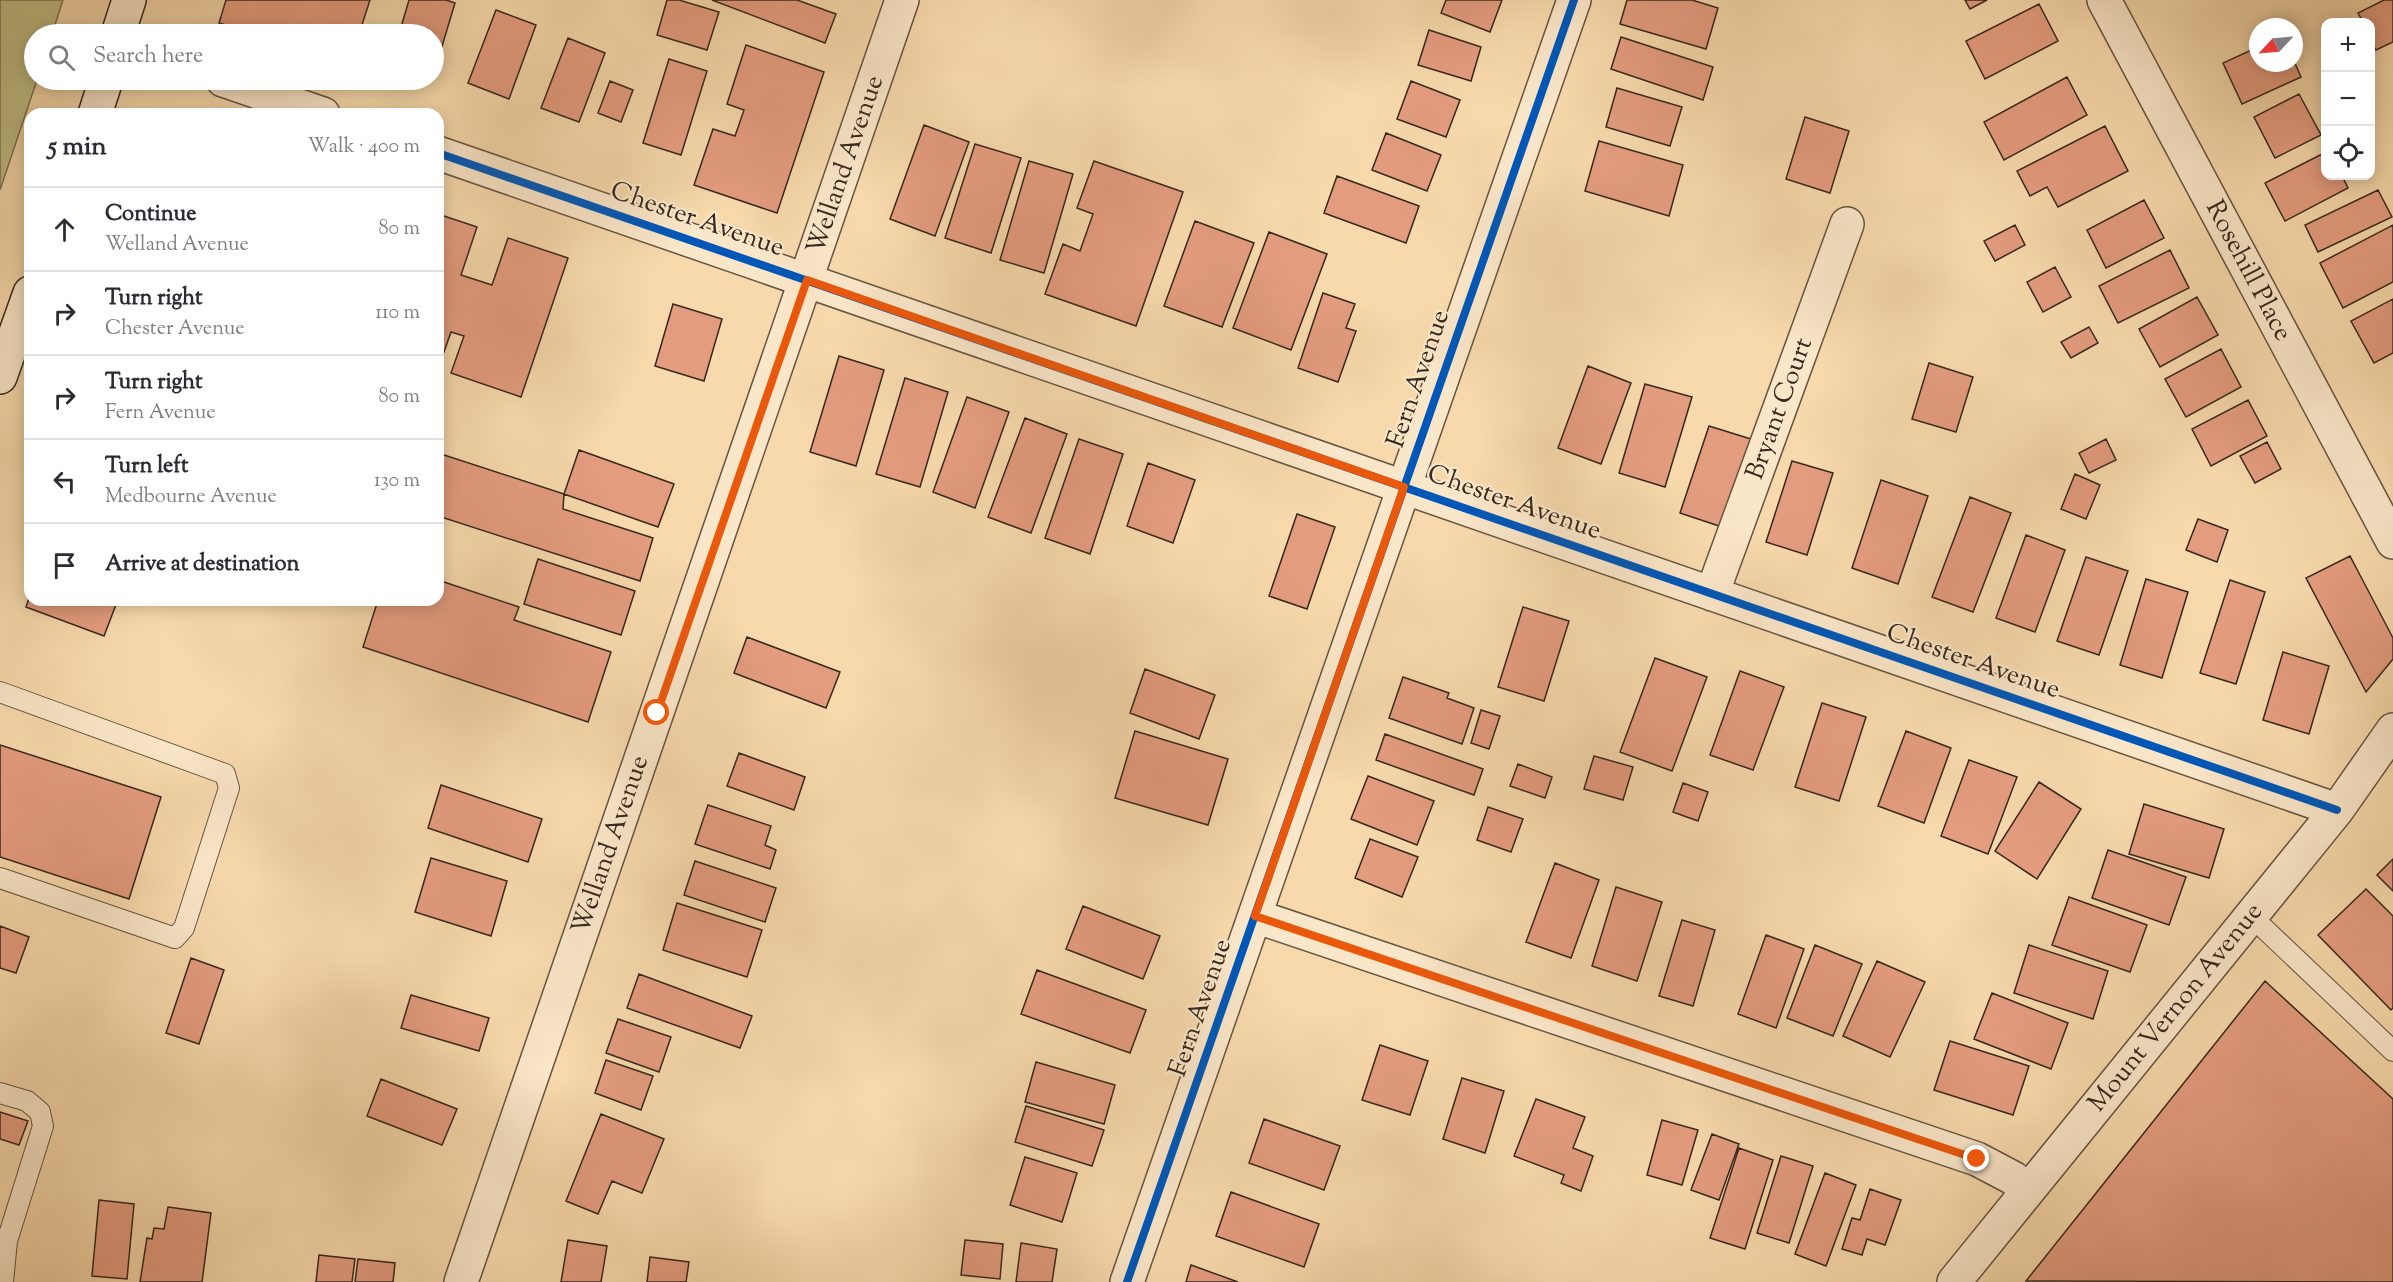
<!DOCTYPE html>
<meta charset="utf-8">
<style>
body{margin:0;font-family:"Sorts Mill Goudy",serif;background:#f7f7f7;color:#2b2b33}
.controls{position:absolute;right:18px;top:18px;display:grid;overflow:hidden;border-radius:12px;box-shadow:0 3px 15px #0003}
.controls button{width:54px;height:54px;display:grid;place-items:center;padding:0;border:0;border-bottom:2px solid #e1e1e2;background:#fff;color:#2b2b33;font:30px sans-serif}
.compass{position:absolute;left:2249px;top:18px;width:54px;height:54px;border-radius:50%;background:#fff;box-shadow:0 3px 15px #0003;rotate:244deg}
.stop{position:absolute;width:18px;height:18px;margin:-14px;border:4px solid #ea580c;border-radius:50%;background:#fff}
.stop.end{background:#ea580c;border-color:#fff;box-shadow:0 2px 6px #0008}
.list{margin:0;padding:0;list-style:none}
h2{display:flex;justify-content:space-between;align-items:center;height:78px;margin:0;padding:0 24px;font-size:26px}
h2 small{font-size:20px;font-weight:400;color:#7c7c81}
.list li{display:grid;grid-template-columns:39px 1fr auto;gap:18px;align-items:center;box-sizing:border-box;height:84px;padding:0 24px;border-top:2px solid #e1e1e2}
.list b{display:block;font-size:22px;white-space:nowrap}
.list p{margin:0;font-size:20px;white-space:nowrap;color:#7c7c81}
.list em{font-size:20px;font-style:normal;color:#7c7c81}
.icon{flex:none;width:33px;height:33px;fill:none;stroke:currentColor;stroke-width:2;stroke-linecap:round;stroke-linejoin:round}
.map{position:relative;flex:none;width:2393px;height:1282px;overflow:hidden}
.search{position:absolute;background:#fff;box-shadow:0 3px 15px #0003;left:24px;top:24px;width:420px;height:66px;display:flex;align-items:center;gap:15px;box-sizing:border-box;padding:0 21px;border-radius:33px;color:#7c7c81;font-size:22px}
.panel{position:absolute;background:#fff;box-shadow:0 3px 15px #0003;left:24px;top:108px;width:420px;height:498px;border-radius:18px}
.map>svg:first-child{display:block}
.green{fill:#c0be86;stroke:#7b7352;stroke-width:1.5}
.building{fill:#e49c7f;stroke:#36281f;stroke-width:1.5}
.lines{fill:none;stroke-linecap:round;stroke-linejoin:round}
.lane-casing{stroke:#665442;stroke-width:22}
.street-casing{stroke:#665442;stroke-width:36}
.secondary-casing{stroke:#36281f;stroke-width:36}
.lane{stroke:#fae6c8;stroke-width:20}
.street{stroke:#fae6c8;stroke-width:33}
.secondary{stroke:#fae6c8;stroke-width:33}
.cycleway-casing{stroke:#fae6c8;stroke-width:11}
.cycleway{stroke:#0057b8;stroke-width:8}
.route{stroke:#ea580c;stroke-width:8}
.labels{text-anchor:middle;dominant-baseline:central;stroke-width:4.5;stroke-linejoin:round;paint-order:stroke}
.street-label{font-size:26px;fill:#36281f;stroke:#fae6c8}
</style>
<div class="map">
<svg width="2393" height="1282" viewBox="0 0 2393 1282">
<rect width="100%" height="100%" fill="#f7d9ab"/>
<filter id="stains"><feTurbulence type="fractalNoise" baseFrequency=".00333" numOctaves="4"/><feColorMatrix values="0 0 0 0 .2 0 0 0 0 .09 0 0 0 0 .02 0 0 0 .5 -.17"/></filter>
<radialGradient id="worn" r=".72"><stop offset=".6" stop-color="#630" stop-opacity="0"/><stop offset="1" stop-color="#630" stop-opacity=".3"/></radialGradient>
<!-- green -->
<path class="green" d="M 0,0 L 63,0 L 52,34 L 34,34 L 34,80 L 37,80 L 0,190 Z"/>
<!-- building -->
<path class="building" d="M 226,0 L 370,0 L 359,34 L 256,34 L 219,23 Z
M 409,0 L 446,0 L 455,3 L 434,73 L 434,34 L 399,34 Z
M 667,0 L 679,0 L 719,12 L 707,50 L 657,35 Z
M 712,0 L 797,0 L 836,14 L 825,43 Z
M 1446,0 L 1502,0 L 1490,32 L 1441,13 Z
M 1627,0 L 1692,0 L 1718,8 L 1706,49 L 1620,24 Z
M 1965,0 L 1987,0 L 1970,9 Z
M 2384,0 L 2393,0 L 2393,42 L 2376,50 L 2370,39 L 2370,22 L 2363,22 L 2358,13 Z
M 2039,4 L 2058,41 L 1985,79 L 1966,41 Z
M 496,10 L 536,25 L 509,99 L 468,83 Z
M 1429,30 L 1481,47 L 1471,81 L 1418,65 Z
M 1621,37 L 1713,67 L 1703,100 L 1611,69 Z
M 568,38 L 605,53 L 579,122 L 541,108 Z
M 746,45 L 824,72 L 777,213 L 694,185 L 713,129 L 735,136 L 744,110 L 727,104 Z
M 2258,47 L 2258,63 L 2294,63 L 2294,61 L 2301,77 L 2242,104 L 2223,63 Z
M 669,59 L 707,71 L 681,155 L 643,143 Z
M 2067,77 L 2087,115 L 2004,160 L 1984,122 Z
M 610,81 L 633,90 L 621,122 L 598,113 Z
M 1411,81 L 1460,100 L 1446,137 L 1397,119 Z
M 1617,88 L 1682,107 L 1670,146 L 1606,127 Z
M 2299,94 L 2321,135 L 2275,158 L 2254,117 Z
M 1805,117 L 1849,131 L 1830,193 L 1786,179 Z
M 924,125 L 969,142 L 935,236 L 890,219 Z
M 2105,126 L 2128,171 L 2058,207 L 2047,187 L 2030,196 L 2017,171 Z
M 1386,133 L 1441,155 L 1427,191 L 1372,170 Z
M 1599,141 L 1683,165 L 1669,216 L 1585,191 Z
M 975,144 L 1021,158 L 991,253 L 945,238 Z
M 2326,152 L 2326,176 L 2342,176 L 2348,188 L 2285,221 L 2265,183 Z
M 1029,161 L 1073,174 L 1044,273 L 1000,260 Z
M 1094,161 L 1183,192 L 1136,326 L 1045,294 L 1063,244 L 1080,251 L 1093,214 L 1077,208 Z
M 1337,176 L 1419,206 L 1406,243 L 1324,213 Z
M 2378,190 L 2392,217 L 2318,252 L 2305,225 Z
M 2144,200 L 2164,238 L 2106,268 L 2087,230 Z
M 438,214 L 477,227 L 461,275 L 492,285 L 508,238 L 568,258 L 521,397 L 451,373 L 464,336 L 451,332 L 438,369 Z
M 1195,221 L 1254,243 L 1222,327 L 1164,306 Z
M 2015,225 L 2025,245 L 1995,261 L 1984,241 Z
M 2393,225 L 2393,282 L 2343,308 L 2320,263 Z
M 1269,232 L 1327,254 L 1291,350 L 1233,328 Z
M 2170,250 L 2189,288 L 2118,323 L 2099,286 Z
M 2055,267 L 2071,297 L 2043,312 L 2027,282 Z
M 1323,293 L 1355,304 L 1346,328 L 1356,331 L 1338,382 L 1298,368 Z
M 2197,297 L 2218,335 L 2160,367 L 2139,329 Z
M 2393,299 L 2393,353 L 2374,363 L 2351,321 Z
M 673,304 L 722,319 L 704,381 L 655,366 Z
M 2089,327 L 2098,343 L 2071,358 L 2061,342 Z
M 2221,349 L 2241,387 L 2186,417 L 2165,379 Z
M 839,356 L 884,370 L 856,466 L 810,452 Z
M 1929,363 L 1973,377 L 1956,432 L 1912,419 Z
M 1588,366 L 1631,383 L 1601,464 L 1558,448 Z
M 905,378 L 948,392 L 920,487 L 876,474 Z
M 1645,384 L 1692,397 L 1665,487 L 1619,473 Z
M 967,397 L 1009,412 L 975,508 L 933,492 Z
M 2248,400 L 2267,436 L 2211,466 L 2192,429 Z
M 1025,418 L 1067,434 L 1031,533 L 988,517 Z
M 1709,426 L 1751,439 L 1722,527 L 1680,513 Z
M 1079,439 L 1123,454 L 1090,554 L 1045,538 Z
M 2106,439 L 2116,460 L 2089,473 L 2079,453 Z
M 2267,442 L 2281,469 L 2255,483 L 2240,456 Z
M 579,450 L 674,484 L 658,527 L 564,494 Z
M 438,453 L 564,494 L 563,509 L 653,538 L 640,581 L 438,516 Z
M 1792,461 L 1833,473 L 1807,555 L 1766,542 Z
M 1148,463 L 1195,480 L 1173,543 L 1127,526 Z
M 2075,474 L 2100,485 L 2086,519 L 2061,509 Z
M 1881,480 L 1928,496 L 1898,584 L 1852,568 Z
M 1970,497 L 2011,513 L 1973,612 L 1932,597 Z
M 1297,514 L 1335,527 L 1307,609 L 1269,596 Z
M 2198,519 L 2228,530 L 2217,562 L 2186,550 Z
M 2026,535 L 2065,550 L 2035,632 L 1996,618 Z
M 2350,556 L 2393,638 L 2393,659 L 2366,692 L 2306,578 Z
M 2086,557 L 2128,571 L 2099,655 L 2057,641 Z
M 538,559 L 635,591 L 621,635 L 524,604 Z
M 2146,579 L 2188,592 L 2162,678 L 2120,665 Z
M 438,580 L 519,607 L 514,620 L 611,652 L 588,722 L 363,647 L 378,600 L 438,600 Z
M 2230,580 L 2265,592 L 2236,684 L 2200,673 Z
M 30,595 L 30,600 L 111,600 L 117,602 L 104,636 L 26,607 Z
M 1523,607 L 1569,621 L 1544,701 L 1498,687 Z
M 747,637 L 840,672 L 826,708 L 734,673 Z
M 2283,652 L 2329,666 L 2309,734 L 2263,720 Z
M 1655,658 L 1707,677 L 1672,771 L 1620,752 Z
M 1145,669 L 1215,695 L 1199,739 L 1130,713 Z
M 1740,671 L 1784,687 L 1753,770 L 1710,755 Z
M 1403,677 L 1449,693 L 1447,698 L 1474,708 L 1462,744 L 1389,718 Z
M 1822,703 L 1866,717 L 1839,801 L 1795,787 Z
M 1481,710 L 1500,716 L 1489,749 L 1471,743 Z
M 1135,731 L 1228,759 L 1208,825 L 1115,798 Z
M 1906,731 L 1951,748 L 1924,823 L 1878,806 Z
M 1385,734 L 1483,769 L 1474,795 L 1376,760 Z
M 0,745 L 161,797 L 129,899 L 0,857 Z
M 739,753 L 805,777 L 794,810 L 727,786 Z
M 1594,756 L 1633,767 L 1623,800 L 1584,789 Z
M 1969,760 L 2017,777 L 1988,854 L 1941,836 Z
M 1518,764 L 1552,777 L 1545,798 L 1510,786 Z
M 1368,776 L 1434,801 L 1417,845 L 1351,819 Z
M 2039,782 L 2081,809 L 2037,879 L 1995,851 Z
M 1683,783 L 1708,792 L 1698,821 L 1673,812 Z
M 441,785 L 542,819 L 528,862 L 428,828 Z
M 2144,804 L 2224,829 L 2209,878 L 2129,854 Z
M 708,805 L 771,826 L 765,845 L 776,850 L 770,869 L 695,844 Z
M 1488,807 L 1523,819 L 1511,852 L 1477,840 Z
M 1370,839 L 1418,857 L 1402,897 L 1355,878 Z
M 2108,850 L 2186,877 L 2169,925 L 2092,898 Z
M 431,858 L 507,881 L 491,936 L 415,912 Z
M 2393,859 L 2393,891 L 2377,875 Z
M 695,861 L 776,888 L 765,922 L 684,895 Z
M 1555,863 L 1599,880 L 1571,958 L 1526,942 Z
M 1616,887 L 1662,902 L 1637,981 L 1592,966 Z
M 2366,889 L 2393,916 L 2393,1008 L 2391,1010 L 2318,935 Z
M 2069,897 L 2147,925 L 2130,972 L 2052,945 Z
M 677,903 L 762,930 L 747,977 L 663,950 Z
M 1083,906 L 1160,936 L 1143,979 L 1066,949 Z
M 1682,920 L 1715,930 L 1693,1006 L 1659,996 Z
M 0,926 L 29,937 L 16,973 L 0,968 Z
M 1766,935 L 1804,949 L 1776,1028 L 1738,1014 Z
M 1815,945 L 1862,964 L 1833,1036 L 1787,1018 Z
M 2029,945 L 2108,971 L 2093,1019 L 2014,993 Z
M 191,958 L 224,970 L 199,1044 L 166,1033 Z
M 1877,961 L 1925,982 L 1890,1057 L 1843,1036 Z
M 1037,970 L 1146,1010 L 1130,1053 L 1021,1014 Z
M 639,974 L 752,1016 L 740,1048 L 627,1008 Z
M 2265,981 L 2393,1099 L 2393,1282 L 2026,1281 Z
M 1992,993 L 2068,1023 L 2051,1069 L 1974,1039 Z
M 411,995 L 489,1018 L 479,1051 L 401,1028 Z
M 618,1019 L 671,1037 L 659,1072 L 606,1053 Z
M 1950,1041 L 2029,1066 L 2013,1115 L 1934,1090 Z
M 1380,1045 L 1428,1061 L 1410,1115 L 1362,1100 Z
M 606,1060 L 653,1076 L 641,1110 L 595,1093 Z
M 1036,1062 L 1115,1085 L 1104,1124 L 1025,1102 Z
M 1462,1078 L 1504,1091 L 1485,1153 L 1443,1139 Z
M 381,1079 L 457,1109 L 442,1145 L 367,1116 Z
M 1536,1099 L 1585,1117 L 1573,1148 L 1593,1156 L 1581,1191 L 1561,1183 L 1564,1175 L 1514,1156 Z
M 1026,1106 L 1104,1130 L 1092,1166 L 1015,1142 Z
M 0,1112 L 28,1121 L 19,1145 L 0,1139 Z
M 601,1114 L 664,1139 L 642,1193 L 612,1181 L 598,1214 L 566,1201 Z
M 1264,1119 L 1340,1146 L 1324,1190 L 1249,1163 Z
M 1662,1120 L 1698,1130 L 1682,1185 L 1647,1175 Z
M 1712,1134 L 1739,1144 L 1719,1200 L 1691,1190 Z
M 1739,1148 L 1773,1160 L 1745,1249 L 1710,1238 Z
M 1781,1156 L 1813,1166 L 1789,1243 L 1757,1233 Z
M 1025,1157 L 1077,1173 L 1062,1222 L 1010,1205 Z
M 1825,1173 L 1856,1185 L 1826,1266 L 1795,1254 Z
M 1870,1189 L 1901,1200 L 1885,1245 L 1867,1239 L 1862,1255 L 1842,1249 L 1852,1218 L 1860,1220 Z
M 1231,1192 L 1319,1224 L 1304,1267 L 1216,1236 Z
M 99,1200 L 134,1204 L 127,1279 L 92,1276 Z
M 168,1207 L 211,1213 L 202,1282 L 140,1282 L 147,1238 L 152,1239 L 154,1228 L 164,1229 Z
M 568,1240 L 607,1246 L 601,1282 L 561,1282 Z
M 965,1240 L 1003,1244 L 1000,1279 L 961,1275 Z
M 1021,1243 L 1057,1249 L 1052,1282 L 1016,1282 Z
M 319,1255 L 355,1259 L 352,1282 L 316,1282 Z
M 650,1257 L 689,1262 L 686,1282 L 647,1282 Z
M 358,1259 L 395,1263 L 393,1282 L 355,1282 Z
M 1191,1265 L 1238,1282 L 1186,1282 Z"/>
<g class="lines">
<defs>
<path id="lane" d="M 0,692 L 225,774 L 229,788 L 184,928 L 175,938 L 0,878
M 2251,916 L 2393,1051
M 0,1093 L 27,1101 L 40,1112 L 43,1126 L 7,1241
M 0,1239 L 7,1241 L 3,1282"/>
<path id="street" d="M 2104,0 L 2393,542
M 223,80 L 323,114
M 438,153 L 2337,810
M 1712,594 L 1847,224
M 1255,916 L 1977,1159 L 2013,1178 L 2028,1190
M 461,1282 L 902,0
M 1127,1282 L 1574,0
M 1954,1282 L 2337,810 L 2393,730"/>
<path id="secondary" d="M 118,34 L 129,0
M 95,114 L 106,80
M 0,377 L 30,293"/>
</defs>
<!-- lane casing -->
<use href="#lane" class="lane-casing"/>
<!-- street casing -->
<use href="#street" class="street-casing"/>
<!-- secondary casing -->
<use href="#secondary" class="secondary-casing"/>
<!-- lane -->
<use href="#lane" class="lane"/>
<!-- street -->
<use href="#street" class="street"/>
<!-- secondary -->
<use href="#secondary" class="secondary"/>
<defs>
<path id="cycleway" d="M 438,153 L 2337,810
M 1127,1282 L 1574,0"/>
</defs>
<!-- cycleway casing -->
<use href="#cycleway" class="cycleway-casing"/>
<!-- cycleway -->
<use href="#cycleway" class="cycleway"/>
</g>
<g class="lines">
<!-- route -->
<path class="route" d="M 657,713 L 807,280 L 1404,487 L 1255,916 L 1977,1159"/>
</g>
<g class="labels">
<!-- street labels -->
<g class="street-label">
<text transform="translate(846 165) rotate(-71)">Welland Avenue</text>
<text transform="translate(697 220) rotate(19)">Chester Avenue</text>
<text transform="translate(2248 271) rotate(62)">Rosehill Place</text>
<text transform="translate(1419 379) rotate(-71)">Fern Avenue</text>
<text transform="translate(1780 409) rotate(-70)">Bryant Court</text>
<text transform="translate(1514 503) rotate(19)">Chester Avenue</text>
<text transform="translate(1973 662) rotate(19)">Chester Avenue</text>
<text transform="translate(611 845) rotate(-71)">Welland Avenue</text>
<text transform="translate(1201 1008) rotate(-71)">Fern Avenue</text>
<text transform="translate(2176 1008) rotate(-51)">Mount Vernon Avenue</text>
</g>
</g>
<rect width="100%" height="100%" filter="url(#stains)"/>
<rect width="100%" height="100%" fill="url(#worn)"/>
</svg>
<div class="controls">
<button>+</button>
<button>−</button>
<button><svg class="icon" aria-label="locate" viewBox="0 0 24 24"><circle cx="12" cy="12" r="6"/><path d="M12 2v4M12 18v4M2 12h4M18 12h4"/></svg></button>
</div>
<svg class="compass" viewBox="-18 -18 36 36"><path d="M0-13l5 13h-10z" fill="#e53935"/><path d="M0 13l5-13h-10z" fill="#7c7c81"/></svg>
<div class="stop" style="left:657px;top:713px"></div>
<div class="stop end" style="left:1977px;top:1159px"></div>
<div class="search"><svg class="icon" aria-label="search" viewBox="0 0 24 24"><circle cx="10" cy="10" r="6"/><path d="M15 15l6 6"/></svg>Search here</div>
<section class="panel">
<h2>5 min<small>Walk · 400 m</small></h2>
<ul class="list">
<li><svg class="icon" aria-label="ahead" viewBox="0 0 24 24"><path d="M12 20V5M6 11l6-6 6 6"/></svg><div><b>Continue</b><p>Welland Avenue</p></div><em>80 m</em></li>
<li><svg class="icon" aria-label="right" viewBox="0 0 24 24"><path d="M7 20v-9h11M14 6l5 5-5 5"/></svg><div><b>Turn right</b><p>Chester Avenue</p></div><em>110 m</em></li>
<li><svg class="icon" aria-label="right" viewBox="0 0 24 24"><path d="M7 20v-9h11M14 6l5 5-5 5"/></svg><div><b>Turn right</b><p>Fern Avenue</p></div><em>80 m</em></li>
<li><svg class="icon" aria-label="left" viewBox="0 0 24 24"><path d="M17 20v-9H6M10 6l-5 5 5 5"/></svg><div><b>Turn left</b><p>Medbourne Avenue</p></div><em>130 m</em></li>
<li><svg class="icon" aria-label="arrive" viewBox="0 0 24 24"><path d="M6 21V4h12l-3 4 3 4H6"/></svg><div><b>Arrive at destination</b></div></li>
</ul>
</section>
</div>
